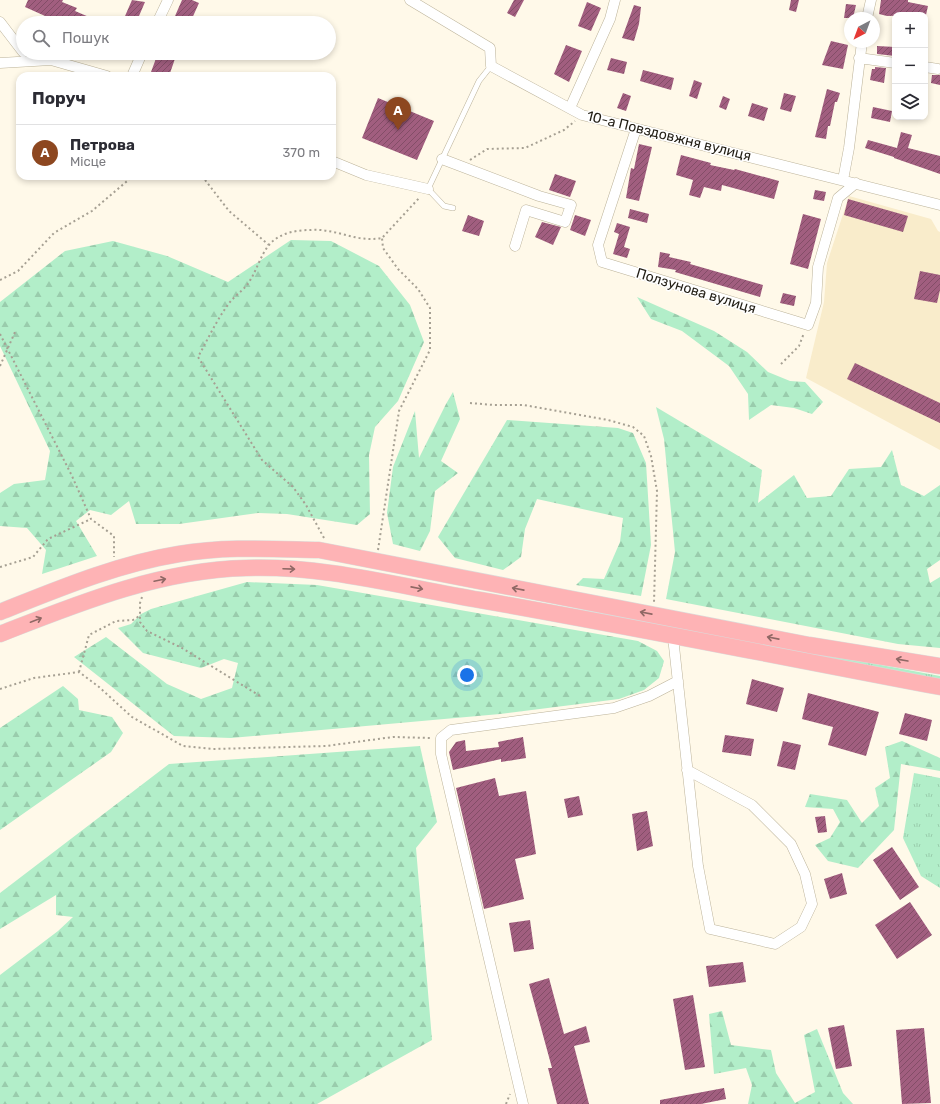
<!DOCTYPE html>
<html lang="uk">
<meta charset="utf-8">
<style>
body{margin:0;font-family:Rubik,sans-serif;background:#f2f2f3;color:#2b2b33}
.controls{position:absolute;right:12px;top:12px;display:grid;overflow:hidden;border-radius:8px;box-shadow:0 2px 6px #0003}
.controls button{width:36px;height:36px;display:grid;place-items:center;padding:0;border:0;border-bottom:1px solid #e1e1e2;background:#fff;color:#2b2b33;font:20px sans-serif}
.compass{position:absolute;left:844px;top:12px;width:36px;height:36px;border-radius:50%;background:#fff;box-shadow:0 2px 6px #0003;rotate:221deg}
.you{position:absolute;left:467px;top:675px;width:14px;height:14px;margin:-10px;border:3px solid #fff;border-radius:50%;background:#1a73e8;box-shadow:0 0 0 6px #1a73e833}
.badge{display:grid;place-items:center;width:26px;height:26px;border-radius:50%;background:#8d4720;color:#fff;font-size:13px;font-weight:700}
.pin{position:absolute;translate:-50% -33px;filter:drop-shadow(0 1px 2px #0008)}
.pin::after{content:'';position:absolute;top:21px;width:14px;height:12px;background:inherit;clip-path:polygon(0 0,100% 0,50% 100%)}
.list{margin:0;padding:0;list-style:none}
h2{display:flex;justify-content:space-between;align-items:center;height:52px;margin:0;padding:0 16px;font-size:17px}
h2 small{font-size:13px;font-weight:400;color:#7c7c81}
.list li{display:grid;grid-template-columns:26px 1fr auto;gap:12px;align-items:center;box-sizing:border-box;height:56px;padding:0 16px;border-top:1px solid #e1e1e2}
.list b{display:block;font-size:15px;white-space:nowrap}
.list p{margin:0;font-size:13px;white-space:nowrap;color:#7c7c81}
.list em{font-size:13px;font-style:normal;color:#7c7c81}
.icon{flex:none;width:22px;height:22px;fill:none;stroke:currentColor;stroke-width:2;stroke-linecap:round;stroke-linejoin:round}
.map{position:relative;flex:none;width:940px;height:1104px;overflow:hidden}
.search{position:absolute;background:#fff;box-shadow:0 2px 6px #0003;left:16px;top:16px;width:320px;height:44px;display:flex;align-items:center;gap:10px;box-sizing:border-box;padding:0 14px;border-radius:22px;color:#7c7c81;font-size:15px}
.panel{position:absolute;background:#fff;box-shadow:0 2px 6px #0003;left:16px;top:72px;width:320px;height:108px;border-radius:12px}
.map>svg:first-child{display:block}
.built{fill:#f9eccb}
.grass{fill:url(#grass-tufts)}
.forest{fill:url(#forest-firs)}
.building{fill:url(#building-hatch)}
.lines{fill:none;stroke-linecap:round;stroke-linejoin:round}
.service-casing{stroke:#bcb39a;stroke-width:6}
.minor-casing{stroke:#bcb39a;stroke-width:11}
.primary-casing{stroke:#dcdbda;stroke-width:17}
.path{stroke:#a6a093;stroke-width:2;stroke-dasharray:2 3;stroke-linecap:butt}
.service{stroke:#fff;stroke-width:5}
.minor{stroke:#fff;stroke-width:10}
.primary{stroke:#feb3b5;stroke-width:16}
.oneway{stroke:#906865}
.labels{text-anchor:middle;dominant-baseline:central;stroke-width:3;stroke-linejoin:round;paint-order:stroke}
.street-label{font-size:14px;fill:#221e15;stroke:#fff}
</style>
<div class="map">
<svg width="940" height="1104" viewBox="0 0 940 1104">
<defs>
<pattern id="grass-tufts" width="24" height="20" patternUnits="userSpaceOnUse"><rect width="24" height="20" fill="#b2eec9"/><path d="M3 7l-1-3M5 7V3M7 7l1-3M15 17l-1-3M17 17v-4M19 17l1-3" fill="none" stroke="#99ccac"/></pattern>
<pattern id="forest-firs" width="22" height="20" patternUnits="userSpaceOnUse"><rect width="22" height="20" fill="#b2eec9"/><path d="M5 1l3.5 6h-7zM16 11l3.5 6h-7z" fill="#99ccac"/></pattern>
<pattern id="building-hatch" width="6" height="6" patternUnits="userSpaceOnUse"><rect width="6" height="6" fill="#a15e7f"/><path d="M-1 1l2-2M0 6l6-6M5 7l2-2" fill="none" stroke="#834d67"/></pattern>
</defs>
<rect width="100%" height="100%" fill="#fff9e9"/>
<!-- built -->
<path class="built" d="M 849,196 L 931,219 L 938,231 L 940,232 L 940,450 L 806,378 L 824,302 L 827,263 Z"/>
<!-- grass -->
<path class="grass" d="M 701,631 L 940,676 L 940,681 L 699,634 Z
M 914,773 L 940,778 L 940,888 L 921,876 L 903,838 Z"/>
<!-- forest -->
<path class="forest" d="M 291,240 L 331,241 L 379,266 L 410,305 L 424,342 L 398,401 L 375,427 L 369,455 L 370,514 L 357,525 L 287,514 L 258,513 L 179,524 L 136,524 L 129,501 L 111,515 L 90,510 L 76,521 L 97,556 L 42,574 L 46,550 L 27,528 L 0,526 L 0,493 L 14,484 L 45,480 L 50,451 L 0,346 L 0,302 L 65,251 L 113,241 L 167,256 L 228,282 Z
M 637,297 L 714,331 L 747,352 L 768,372 L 790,381 L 805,382 L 823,402 L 812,414 L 794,408 L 771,405 L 749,420 L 748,394 L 729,366 L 682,331 L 651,319 Z
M 453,392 L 460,419 L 441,461 L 458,473 L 435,491 L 430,531 L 420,551 L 393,544 L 387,513 L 393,467 L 415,411 L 419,458 L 446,404 Z
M 656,407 L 762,470 L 758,503 L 794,475 L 807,498 L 831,496 L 849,469 L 881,467 L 892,450 L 901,485 L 924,496 L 940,485 L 940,560 L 927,569 L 930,583 L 940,577 L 940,648 L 898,644 L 666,599 L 675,552 L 664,439 Z
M 507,420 L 618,428 L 633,433 L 646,463 L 651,545 L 641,596 L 576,585 L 583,578 L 604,579 L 620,542 L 623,518 L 537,499 L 525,529 L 521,557 L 503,570 L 455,558 L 438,537 Z
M 247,582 L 317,585 L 638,641 L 657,651 L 664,661 L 659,678 L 644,690 L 619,699 L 500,714 L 231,738 L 174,736 L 74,657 L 106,637 L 167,684 L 201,699 L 232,688 L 238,663 L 224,659 L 201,668 L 143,653 L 118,628 L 131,624 L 141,614 L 151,609 Z
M 63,686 L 78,699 L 79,710 L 112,717 L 123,733 L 111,752 L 0,830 L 0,728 Z
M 902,741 L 940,758 L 940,771 L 901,764 L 894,830 L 858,868 L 828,861 L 815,845 L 830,838 L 840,822 L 833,809 L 805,807 L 810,794 L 847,800 L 862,823 L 879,806 L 875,788 L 890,778 L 885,747 Z
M 420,746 L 437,822 L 416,848 L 432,1040 L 317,1104 L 0,1104 L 0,975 L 58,931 L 73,917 L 56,915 L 56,895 L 0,929 L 0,893 L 169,764 Z
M 722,1011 L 731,1045 L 771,1050 L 776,1073 L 795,1103 L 815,1092 L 804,1035 L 817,1029 L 843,1093 L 853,1104 L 748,1104 L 752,1085 L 746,1068 L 714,1074 L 709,1014 Z"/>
<!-- building -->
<path class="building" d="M 28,0 L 63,0 L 62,2 L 77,8 L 75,11 L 103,23 L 64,23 L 54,20 L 25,7 Z
M 132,0 L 145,2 L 136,23 L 122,23 Z
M 182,0 L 192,0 L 199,3 L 190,23 L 172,23 Z
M 514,0 L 524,0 L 515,17 L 507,13 Z
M 791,0 L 799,0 L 796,12 L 789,10 Z
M 881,0 L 908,0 L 908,2 L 928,6 L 926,15 L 887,16 L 879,14 Z
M 587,2 L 601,8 L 591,31 L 578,26 Z
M 846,4 L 856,5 L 853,18 L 844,18 Z
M 634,5 L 641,7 L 639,24 L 634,41 L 622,38 Z
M 831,41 L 848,45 L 843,69 L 822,65 Z
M 566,45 L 582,51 L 569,82 L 554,74 Z
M 877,46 L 895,47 L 895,56 L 877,54 Z
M 158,53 L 177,53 L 169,76 L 160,76 L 151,72 Z
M 611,58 L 627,62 L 624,74 L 607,70 Z
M 875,67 L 886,68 L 884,83 L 870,80 L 872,69 L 875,69 Z
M 643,70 L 674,78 L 671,90 L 640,81 Z
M 932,75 L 940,75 L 940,85 L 931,83 Z
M 694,80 L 702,83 L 697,99 L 689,96 Z
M 827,89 L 840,93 L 837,102 L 835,102 L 830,126 L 828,126 L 826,139 L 815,137 Z
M 623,93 L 631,96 L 626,111 L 617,108 Z
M 784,93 L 796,96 L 791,112 L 780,109 Z
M 723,96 L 730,99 L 726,110 L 719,107 Z
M 378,98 L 434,121 L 417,160 L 362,138 Z
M 752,103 L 768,108 L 764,121 L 748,116 Z
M 873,107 L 892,111 L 890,122 L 871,118 Z
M 901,132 L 912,135 L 908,148 L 940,156 L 940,174 L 894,158 L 894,157 L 865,148 L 868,140 L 897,148 Z
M 639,144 L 652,147 L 639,201 L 626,198 L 631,168 L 634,169 Z
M 681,155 L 711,163 L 710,165 L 734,170 L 735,169 L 779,181 L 774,199 L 722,185 L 721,191 L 704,187 L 700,198 L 689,195 L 693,180 L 676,175 Z
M 555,174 L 576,181 L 570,197 L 549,190 Z
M 815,190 L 826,192 L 824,201 L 813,199 Z
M 848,199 L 908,216 L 903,232 L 844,215 Z
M 630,209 L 649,214 L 647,223 L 628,218 Z
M 803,214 L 821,219 L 808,269 L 790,264 Z
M 468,215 L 484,221 L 479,236 L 462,231 Z
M 575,215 L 591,220 L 585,236 L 570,230 Z
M 542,222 L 561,227 L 553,245 L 535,237 Z
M 617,223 L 630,227 L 624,247 L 630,249 L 627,258 L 613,254 L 619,234 L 614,232 Z
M 660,252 L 670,254 L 669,257 L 691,262 L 690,264 L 763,285 L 760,297 L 675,272 L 676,270 L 658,267 Z
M 920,271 L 940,275 L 940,290 L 937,303 L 914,299 Z
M 783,293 L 796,296 L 794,306 L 780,303 Z
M 855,363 L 940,403 L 940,423 L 847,379 Z
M 752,679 L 784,688 L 777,712 L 746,704 Z
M 808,693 L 879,712 L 866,756 L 828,745 L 833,727 L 802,719 Z
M 905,713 L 932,720 L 927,741 L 899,734 Z
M 725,735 L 754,739 L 751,756 L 722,752 Z
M 523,737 L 526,758 L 501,762 L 501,759 L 453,770 L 449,752 L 456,742 L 465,740 L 466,751 L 499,747 L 498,742 Z
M 783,741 L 801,745 L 795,770 L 777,766 Z
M 495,778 L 499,796 L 526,791 L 536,854 L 515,859 L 524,899 L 484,909 L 456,788 Z
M 579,796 L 583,815 L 568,818 L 564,799 Z
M 647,811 L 653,846 L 637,851 L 632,814 Z
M 825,816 L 827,832 L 818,833 L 815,817 Z
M 892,847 L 919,887 L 900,900 L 873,860 Z
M 842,873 L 847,894 L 830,899 L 824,879 Z
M 910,902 L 932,935 L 897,959 L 875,925 Z
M 530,920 L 534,949 L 514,952 L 509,923 Z
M 743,962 L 746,982 L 709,987 L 706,966 Z
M 549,978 L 564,1034 L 586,1026 L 590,1042 L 574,1046 L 589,1104 L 557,1104 L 548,1068 L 552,1068 L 529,984 Z
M 693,995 L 705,1067 L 685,1070 L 673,999 Z
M 844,1025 L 852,1066 L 836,1069 L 828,1028 Z
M 924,1028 L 931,1103 L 902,1104 L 896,1030 Z
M 724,1088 L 726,1099 L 701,1104 L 660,1104 L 660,1100 Z"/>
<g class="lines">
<defs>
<path id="service" d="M 453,208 L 444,206 L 428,189 L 479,81 L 491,66"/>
<path id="minor" d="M 410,0 L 490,48 L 491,66 L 582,115 L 940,205
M 867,18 L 871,0
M 0,22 L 23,52
M 157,23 L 168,0
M 859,58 L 895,63
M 0,63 L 51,60 L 107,76
M 925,67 L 938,69
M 132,76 L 142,53
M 570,108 L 610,19 L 615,0
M 636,129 L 598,245 L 602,262 L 808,325 L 816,303 L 818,267 L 838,198 L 856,183
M 442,159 L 539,196 L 571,205 L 565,222 L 526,210 L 515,246
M 332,161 L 366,175 L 428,189
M 843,180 L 849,148 L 862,42
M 673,637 L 698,866 L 710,929 L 775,944 L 801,927 L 812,904 L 805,874 L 791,844 L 752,805 L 687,770
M 523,1104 L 441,754 L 441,738 L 451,730 L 614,708 L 649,696 L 678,681"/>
<path id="primary" d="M 0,612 C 58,589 117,564 179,554 C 225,546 272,549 319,550 L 809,645 L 940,666
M 0,634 C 79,603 160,570 246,568 C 325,565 402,587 480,600 C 633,627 787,658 940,687"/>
</defs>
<!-- service casing -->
<use href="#service" class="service-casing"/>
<!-- minor casing -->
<use href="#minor" class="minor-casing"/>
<!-- primary casing -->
<use href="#primary" class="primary-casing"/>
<!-- path -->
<path class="path" d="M 470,160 L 487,149 L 525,148 L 564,130 L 575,121
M 202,176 L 229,211 L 269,245
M 0,280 L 18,271 L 54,233 L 92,211 L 133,176
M 0,334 L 72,476 L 91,519 L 114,536 L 114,557
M 781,364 L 799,346 L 804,333
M 0,366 L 15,332
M 470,403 L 494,405 L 524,405 L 608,420 L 633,427 L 644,436 L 651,456 L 657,491 L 654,603
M 324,538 L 306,505 L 293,487 L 262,460 L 198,357 C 208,339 217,319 230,302 C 235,296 242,291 247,285 C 256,273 260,256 269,245 C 279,233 296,230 311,230 C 336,228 356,243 382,238 L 420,197
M 378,550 L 399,411 L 430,350 L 430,308 L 418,289 L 398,269 L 383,248 L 382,238
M 0,567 L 33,557 L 48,539 L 91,519
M 142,597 L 140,603 L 140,622 L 147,631 L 182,648 L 260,696
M 79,672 L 89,635 L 116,621 L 133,620 L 141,615
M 0,689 L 34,678 L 79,672 L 99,687 L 132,717 L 183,746 L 213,749 L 326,746 L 393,737 L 432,738
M 506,1104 L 510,1094"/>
<!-- service -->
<use href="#service" class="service"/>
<!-- minor -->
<use href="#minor" class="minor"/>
<!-- primary -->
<use href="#primary" class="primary"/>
</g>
<!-- one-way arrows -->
<defs><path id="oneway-shaft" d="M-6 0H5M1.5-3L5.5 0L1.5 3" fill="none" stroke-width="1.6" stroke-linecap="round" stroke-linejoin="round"/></defs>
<g class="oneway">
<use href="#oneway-shaft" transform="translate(289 569) rotate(2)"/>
<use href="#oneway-shaft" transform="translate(160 580) rotate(-12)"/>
<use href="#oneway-shaft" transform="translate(417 588) rotate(11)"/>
<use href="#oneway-shaft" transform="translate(518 589) rotate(-169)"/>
<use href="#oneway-shaft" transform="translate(646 613) rotate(-169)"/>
<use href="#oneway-shaft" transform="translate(36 620) rotate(-21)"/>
<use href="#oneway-shaft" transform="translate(773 638) rotate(-169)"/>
<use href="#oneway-shaft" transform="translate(902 660) rotate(-170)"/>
</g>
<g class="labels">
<!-- street labels -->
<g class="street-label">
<text transform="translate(669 136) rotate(14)">10-а Повздовжня вулиця</text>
<text transform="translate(696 291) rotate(17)">Ползунова вулиця</text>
</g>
</g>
</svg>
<div class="controls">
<button>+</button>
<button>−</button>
<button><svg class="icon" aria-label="layers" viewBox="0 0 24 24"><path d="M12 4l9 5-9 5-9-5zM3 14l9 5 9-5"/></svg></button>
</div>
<svg class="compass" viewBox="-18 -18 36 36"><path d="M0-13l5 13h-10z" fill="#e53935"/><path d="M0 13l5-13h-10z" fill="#7c7c81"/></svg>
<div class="you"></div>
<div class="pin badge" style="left:398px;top:130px">A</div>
<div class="search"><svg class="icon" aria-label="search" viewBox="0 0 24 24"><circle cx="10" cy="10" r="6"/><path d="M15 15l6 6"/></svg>Пошук</div>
<section class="panel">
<h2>Поруч<small></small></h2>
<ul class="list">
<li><span class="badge">A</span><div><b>Петрова</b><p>Місце</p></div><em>370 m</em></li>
</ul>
</section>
</div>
